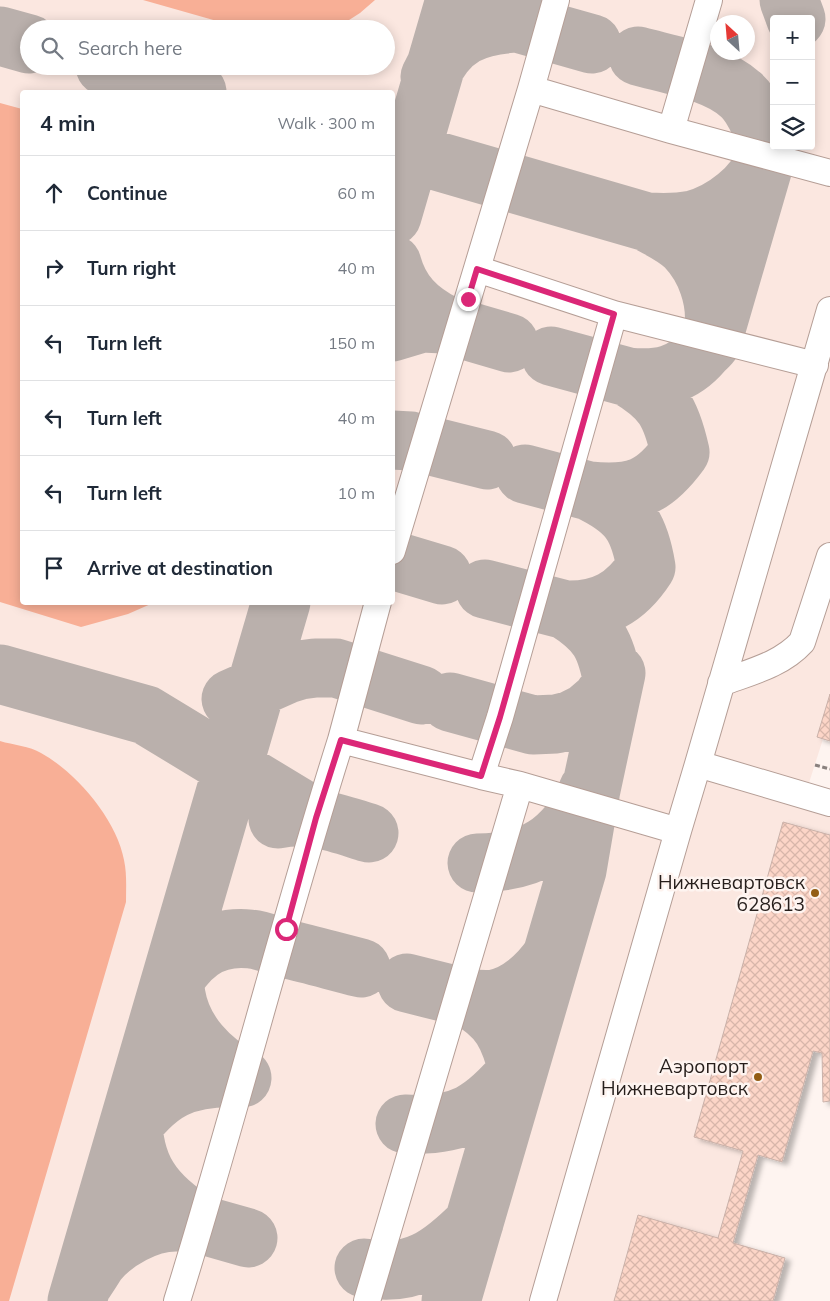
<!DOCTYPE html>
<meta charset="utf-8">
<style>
body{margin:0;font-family:Mulish,sans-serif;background:#f2f2f3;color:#1f2937}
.controls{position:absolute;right:15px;top:15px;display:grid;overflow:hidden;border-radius:5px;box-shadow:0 2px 12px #0003}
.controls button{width:45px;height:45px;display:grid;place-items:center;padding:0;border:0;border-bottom:1px solid #e0e1e3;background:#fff;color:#1f2937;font:25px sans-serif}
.compass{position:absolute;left:710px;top:15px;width:45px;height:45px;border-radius:50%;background:#fff;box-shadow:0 2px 12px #0003;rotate:334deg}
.stop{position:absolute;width:15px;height:15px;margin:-11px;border:4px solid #db2777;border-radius:50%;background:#fff}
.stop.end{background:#db2777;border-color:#fff;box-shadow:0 1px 5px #0008}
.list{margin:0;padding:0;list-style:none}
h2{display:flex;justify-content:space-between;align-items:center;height:65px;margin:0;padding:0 20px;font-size:21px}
h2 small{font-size:16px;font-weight:400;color:#747a83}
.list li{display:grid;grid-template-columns:32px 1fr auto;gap:15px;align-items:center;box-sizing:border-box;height:75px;padding:0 20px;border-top:1px solid #e0e1e3}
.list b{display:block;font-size:19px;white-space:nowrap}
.list em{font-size:16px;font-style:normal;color:#747a83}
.icon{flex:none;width:28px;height:28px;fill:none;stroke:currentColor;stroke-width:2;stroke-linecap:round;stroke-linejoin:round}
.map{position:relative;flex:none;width:830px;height:1301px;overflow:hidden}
.search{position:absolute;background:#fff;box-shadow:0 2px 12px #0003;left:20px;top:20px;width:375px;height:55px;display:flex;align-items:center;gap:12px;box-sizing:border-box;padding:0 18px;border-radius:28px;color:#747a83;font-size:19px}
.panel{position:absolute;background:#fff;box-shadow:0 2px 12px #0003;left:20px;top:90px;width:375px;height:515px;border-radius:5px}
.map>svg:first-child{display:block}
.built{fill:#fbe7e0;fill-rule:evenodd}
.green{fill:#f8af96}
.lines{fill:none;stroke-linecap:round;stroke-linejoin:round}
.taxiway{stroke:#bab0ac;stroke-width:59}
.building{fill:url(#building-cross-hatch);stroke:#c9b1a9;filter:url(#shadow)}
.minor-casing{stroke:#b59e96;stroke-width:28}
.path{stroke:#8a817e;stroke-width:3;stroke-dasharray:5 2.5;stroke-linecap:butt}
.minor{stroke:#fff;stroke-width:26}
.route{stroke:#db2777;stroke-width:6}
.poi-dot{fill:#935d14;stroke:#fef4f0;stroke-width:2}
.labels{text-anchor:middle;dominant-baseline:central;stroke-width:5;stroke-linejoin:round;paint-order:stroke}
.poi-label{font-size:19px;fill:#261e1b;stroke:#fef4f0;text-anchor:end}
</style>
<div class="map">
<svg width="830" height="1301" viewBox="0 0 830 1301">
<defs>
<pattern id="building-cross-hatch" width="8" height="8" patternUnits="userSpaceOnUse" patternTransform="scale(1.25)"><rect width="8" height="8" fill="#fcd5c7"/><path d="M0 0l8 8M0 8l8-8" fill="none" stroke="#d8b6aa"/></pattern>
<filter id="shadow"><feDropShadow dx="5.5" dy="3" stdDeviation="2.5" flood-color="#0004"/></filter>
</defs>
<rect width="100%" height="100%" fill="#fef4f0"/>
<!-- built -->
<path class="built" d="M 0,0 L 830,0 L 830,741 L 823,739 L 808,786 L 830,793 L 830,1101 L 822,1054 L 813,1051 L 782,1162 L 758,1155 L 733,1242 L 785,1258 L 773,1301 L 0,1301 ZM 774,19 L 811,19 L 811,146 L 774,146 ZM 718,22 L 748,22 L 748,52 L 718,52 ZM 29,29 L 386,29 L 386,66 L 29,66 ZM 22,92 L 392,92 L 392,602 L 22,602 Z"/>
<!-- green -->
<path class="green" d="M 143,0 L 375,0 L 360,13 L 335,29 L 245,29 Z
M 0,103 L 22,109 L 22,602 L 153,603 L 128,614 L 81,627 L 0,602 Z
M 0,741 C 13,745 30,746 41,753 C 76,772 117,820 124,860 C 127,874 126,888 126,902 L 9,1301 L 0,1301 Z"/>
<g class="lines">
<!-- taxiway -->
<path class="taxiway" d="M 789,0 L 796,19
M 518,23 L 592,44
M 0,36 L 29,44
M 105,66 L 197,92
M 430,77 C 449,36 475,25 518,23 L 491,0
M 392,148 L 647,222
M 392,216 L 455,0
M 392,264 C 400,293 417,310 444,324
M 716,329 L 764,164
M 392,332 L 422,323 L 444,324 L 509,343
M 551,356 L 628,377
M 392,440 L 411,441 L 487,460
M 525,474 L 589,491
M 392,560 L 442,575
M 485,589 L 566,610
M 0,674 L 146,715 L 316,818
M 231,699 L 287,674 L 300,670 L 315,668 L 336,668 L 421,695
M 450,702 L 533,725 L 556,724 L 572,720 L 586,713 L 600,701 L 613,683 C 606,645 599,631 566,610 C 602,611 626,598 646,567 C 639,525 628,510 589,491 C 634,495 653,489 680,452 C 671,412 663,398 628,377 C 659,380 682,376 703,351 C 706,348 712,343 713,339 C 714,336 714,331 714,328 C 717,299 706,268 686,247 C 675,236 661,230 647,222 C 663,223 678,223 693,220 C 723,212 756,187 766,157 C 771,142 753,105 741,95 C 716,72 671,65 638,56
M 278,819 C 309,812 339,824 369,833
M 477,863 C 535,862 561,843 590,794 L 588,790
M 407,983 L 467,998
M 168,990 C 187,957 209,935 250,939 C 262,940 275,946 287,949 C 312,955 337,962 361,968
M 405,1124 C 461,1127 483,1112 518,1071 C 510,1037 500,1015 467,998 C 475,999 485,1000 494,999 C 518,995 539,975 552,956
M 125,1136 C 157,1090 185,1075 242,1078 C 210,1061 182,1032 176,995 C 174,985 176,974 176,964
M 199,1224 L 248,1238
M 364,1268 C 413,1278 442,1255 474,1223
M 82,1285 C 87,1278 92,1270 97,1262 C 115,1240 148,1222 176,1222 C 184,1222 192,1223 199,1224 C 153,1196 131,1166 133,1110
M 77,1301 L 281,602
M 451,1301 L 577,870 L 590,794 L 616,673"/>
</g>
<!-- building -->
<path class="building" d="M 830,694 L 830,741 L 817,737 Z
M 783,822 L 830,835 L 830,1101 L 823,1102 L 822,1053 L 813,1051 L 782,1162 L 758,1155 L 733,1243 L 785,1258 L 773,1301 L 614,1301 L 638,1215 L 718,1238 L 743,1151 L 694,1137 Z"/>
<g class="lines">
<defs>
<path id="minor" d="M 531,89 L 671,130 L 830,173
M 671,130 L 709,0
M 477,269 L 614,314
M 392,551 L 531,89 L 556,0
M 378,602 L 341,740 L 481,776 L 520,785 L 678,831
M 721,683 C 750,672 781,665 802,642 L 830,556
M 698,764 L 830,803
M 481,776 L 500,717 L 614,314 L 815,365
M 177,1301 C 235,1115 282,926 341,740
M 367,1301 L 520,785
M 543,1301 L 678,831 L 698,764 L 830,310"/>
</defs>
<!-- minor casing -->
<use href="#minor" class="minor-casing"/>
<!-- path -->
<path class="path" d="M 815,765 L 830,769"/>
<!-- minor -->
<use href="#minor" class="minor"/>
</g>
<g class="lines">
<!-- route -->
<path class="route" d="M 286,929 L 316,818 L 341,740 L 481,776 L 500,717 L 614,314 L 477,269 L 468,299"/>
</g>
<!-- markers -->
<g class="poi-dot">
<circle cx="815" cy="893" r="5"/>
<circle cx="758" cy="1077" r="5"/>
</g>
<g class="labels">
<!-- poi labels -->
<g class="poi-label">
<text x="805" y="882">Нижневартовск<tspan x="805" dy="22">628613</tspan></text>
<text x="748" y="1066">Аэропорт<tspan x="748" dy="22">Нижневартовск</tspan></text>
</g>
</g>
</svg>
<div class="controls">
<button>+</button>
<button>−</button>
<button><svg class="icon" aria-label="layers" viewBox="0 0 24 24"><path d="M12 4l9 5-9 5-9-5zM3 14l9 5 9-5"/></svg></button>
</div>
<svg class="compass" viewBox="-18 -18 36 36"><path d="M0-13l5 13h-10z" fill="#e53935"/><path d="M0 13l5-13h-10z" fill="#747a83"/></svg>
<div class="stop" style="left:286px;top:929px"></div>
<div class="stop end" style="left:468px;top:299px"></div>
<div class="search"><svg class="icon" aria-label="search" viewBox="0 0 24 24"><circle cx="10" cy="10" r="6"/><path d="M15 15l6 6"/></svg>Search here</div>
<section class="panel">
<h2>4 min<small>Walk · 300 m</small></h2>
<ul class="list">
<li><svg class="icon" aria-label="ahead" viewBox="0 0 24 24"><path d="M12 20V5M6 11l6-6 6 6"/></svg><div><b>Continue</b></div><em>60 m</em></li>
<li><svg class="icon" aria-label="right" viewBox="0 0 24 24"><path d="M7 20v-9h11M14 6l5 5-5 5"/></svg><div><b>Turn right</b></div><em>40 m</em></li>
<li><svg class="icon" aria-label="left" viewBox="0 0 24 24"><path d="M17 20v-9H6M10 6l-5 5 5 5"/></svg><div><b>Turn left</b></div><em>150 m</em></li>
<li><svg class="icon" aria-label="left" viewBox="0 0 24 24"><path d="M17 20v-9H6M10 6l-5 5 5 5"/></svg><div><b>Turn left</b></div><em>40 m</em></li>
<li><svg class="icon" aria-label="left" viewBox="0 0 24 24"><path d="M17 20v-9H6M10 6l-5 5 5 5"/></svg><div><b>Turn left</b></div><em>10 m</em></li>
<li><svg class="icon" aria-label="arrive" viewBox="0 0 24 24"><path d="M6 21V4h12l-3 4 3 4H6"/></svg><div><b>Arrive at destination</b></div></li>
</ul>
</section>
</div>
